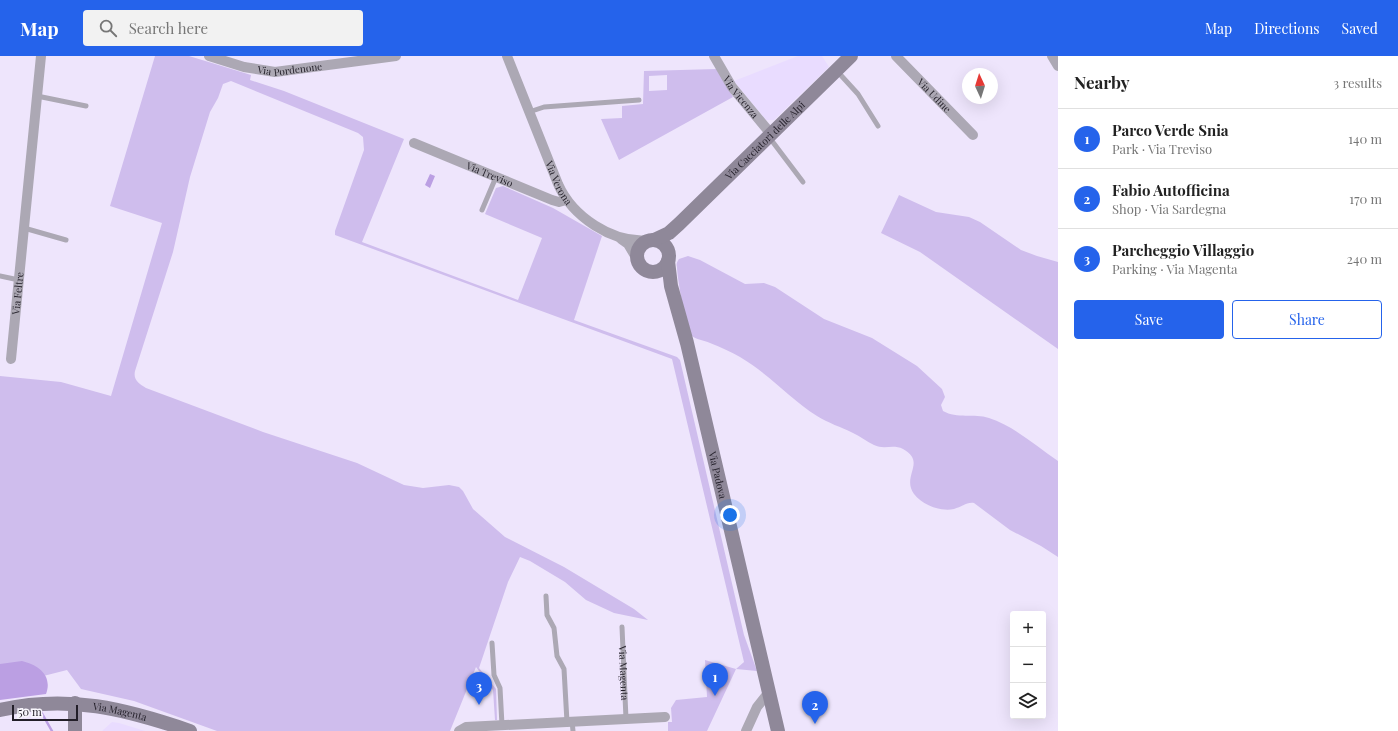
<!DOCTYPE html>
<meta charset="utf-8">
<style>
body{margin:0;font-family:"Playfair Display",serif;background:#f2f2f2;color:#222}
.controls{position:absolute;right:12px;bottom:12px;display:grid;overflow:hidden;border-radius:4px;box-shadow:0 4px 16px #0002}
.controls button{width:36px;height:36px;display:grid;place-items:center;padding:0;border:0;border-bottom:1px solid #e0e0e0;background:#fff;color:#222;font:20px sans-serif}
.compass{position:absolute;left:962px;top:12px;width:36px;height:36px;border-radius:50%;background:#fff;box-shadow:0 4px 16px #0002;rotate:356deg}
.scale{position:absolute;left:12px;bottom:10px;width:66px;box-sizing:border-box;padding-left:4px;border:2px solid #221e28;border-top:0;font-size:11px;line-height:14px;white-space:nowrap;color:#221e28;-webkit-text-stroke:3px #f8f6fc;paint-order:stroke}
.you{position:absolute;left:730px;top:459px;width:14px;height:14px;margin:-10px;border:3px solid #fff;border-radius:50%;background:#1a73e8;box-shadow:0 0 0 6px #1a73e833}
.badge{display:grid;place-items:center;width:26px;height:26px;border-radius:50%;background:#2563eb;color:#fff;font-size:13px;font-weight:700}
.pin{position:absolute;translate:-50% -33px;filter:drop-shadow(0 1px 2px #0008)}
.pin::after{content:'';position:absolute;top:21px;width:14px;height:12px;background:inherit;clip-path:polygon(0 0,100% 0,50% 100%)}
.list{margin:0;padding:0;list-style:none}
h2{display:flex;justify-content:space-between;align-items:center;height:52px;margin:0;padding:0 16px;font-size:17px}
h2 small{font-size:13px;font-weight:400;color:#767676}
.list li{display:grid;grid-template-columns:26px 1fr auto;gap:12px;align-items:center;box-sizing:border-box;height:60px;padding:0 16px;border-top:1px solid #e0e0e0}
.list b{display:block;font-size:15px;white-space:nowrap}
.list p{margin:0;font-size:13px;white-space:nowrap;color:#767676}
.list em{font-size:13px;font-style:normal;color:#767676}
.actions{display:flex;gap:8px;padding:12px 16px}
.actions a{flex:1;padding:9px 0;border:1px solid #2563eb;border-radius:4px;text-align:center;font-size:14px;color:#2563eb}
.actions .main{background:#2563eb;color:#fff}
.icon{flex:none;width:22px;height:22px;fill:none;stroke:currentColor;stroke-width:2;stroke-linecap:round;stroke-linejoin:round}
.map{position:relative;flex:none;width:1058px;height:675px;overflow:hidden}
header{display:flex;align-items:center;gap:24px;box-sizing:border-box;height:56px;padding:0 20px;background:#2563eb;color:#fff}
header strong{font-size:19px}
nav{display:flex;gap:22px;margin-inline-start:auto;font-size:14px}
.search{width:280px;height:36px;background:#f2f2f2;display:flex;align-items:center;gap:10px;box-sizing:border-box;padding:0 14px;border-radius:4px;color:#767676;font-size:15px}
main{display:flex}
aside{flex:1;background:#fff}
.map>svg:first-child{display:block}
.built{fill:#e9dcff}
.green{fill:#cfbded;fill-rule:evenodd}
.water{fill:#bb9fe3}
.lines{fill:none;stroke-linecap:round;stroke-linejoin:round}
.stream{stroke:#bb9fe3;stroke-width:2.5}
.lane{stroke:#aca8b4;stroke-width:5}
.street{stroke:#aca8b4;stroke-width:10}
.secondary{stroke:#8f8899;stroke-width:14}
.labels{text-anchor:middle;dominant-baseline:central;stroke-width:4;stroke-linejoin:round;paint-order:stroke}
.street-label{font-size:10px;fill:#221e28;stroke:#f8f6fc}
</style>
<header>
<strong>Map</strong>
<div class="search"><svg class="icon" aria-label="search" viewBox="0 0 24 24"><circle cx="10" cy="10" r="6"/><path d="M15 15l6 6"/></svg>Search here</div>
<nav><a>Map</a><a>Directions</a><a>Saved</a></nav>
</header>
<main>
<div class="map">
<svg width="1058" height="675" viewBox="0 0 1058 675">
<rect width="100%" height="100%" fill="#eee5fc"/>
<!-- built -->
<path class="built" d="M 798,0 L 822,0 L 829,11 L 774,64 L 766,64 L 734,25 Z
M 112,666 L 119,667 L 145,675 L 102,675 Z"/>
<!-- green -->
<path class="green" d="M 155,0 L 189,0 L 251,19 L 250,24 L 284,35 L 404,83 L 362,186 L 518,244 L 542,182 L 485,158 L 496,132 L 503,130 L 553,152 L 602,180 L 574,264 L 677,301 L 680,304 L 744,579 L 757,615 L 736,613 L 744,606 L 672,303 L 335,179 L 335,175 L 364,94 L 363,81 L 358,77 L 231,25 L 223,28 L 218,42 L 210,56 L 190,121 L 173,196 L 135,315 C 133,324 139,328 146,332 L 263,376 L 357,407 L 404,429 L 423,432 L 449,429 L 459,431 L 463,435 L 473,453 L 505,481 L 564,511 L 634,553 L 648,564 L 614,557 L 586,544 L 565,526 L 530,505 L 520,501 L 508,526 L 479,612 L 496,633 L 497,664 L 495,664 L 493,634 L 476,611 L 450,675 L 217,675 L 134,645 L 81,633 L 67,614 L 0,631 L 0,320 L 61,326 L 111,340 L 162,167 L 110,150 Z
M 717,13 L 733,41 L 619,104 L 601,63 L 622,62 L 622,50 L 643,48 L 644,15 ZM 667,19 L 667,34 L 649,35 L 649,20 Z
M 899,139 L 936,156 L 969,161 L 980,166 L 1021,194 L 1037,200 L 1058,206 L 1058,293 L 920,196 L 881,177 Z
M 688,200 L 700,204 L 745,228 L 764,227 L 775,231 L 824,263 L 872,282 L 917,310 L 942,333 L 945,341 L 941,349 L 943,355 C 957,363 974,357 989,362 C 1014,370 1036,390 1058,405 L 1058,501 L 1041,490 L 1010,474 L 974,447 C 966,446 962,451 954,453 C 941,456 922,449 914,438 C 901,420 927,406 903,393 C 893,388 884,394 874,389 C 867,386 860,380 853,377 C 841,371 828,367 817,360 C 790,343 769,318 740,301 C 731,296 721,291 710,287 C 704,284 696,284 691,279 C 686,273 677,221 677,211 C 676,208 677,206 679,203 Z
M 705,604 L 736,613 L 707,675 L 668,675 L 668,666 L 672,666 L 671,652 L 676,644 L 707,641 Z"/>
<!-- water -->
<path class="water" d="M 430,118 L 435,120 L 430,132 L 425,129 Z
M 22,605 C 38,609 53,619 46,638 L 0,644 L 0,608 Z"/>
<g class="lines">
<!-- stream -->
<path class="stream" d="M 40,654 L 52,675"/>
<!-- lane -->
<g class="lane">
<path d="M 837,15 L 858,38 L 878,70"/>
<path d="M 37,40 L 86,50"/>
<path d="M 529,56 L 544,51 L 639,44"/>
<path d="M 769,81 L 803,126"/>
<path d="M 482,154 L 496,121"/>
<path d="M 24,172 L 66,184"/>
<path d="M 0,220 L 19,224"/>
<path d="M 546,540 L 547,559 L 554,572 L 557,600 L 564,613 L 567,666"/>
<path id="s1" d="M 622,571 L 626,663"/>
<path d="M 492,587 L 494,619 L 500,632 L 502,669"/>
<path d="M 572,665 L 573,675"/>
</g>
<!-- street -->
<g class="street">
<path id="s2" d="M 209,0 L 244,11 L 275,16 L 396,0"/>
<path id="s3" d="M 507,0 L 558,128 C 572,160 612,188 649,184"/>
<path id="s4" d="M 714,0 L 732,31 L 771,78"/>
<path id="s5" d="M 896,0 L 973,79"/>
<path d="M 1052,0 L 1058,10"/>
<path id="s6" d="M 414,87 L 552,144 L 559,146 L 566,144"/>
<path d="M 621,183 L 628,188 L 637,203"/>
<path id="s7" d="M 11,303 L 41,0"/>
<path d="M 459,675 L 466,671 L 665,661"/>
<path d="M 746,675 L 757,651 L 769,636"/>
</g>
<!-- secondary -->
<g class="secondary">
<circle cx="653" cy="200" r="16"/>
<path id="s8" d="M 654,184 L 669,177 L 679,168 L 851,0"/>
<path id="s9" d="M 668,205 L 671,230 L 687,287 L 778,675"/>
<path id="s10" d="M 0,654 C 68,638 126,653 190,675"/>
<path d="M 75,675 L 75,647"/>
</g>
</g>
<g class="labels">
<!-- street labels -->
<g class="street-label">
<text stroke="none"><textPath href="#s2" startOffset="83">Via Pordenone</textPath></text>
<text stroke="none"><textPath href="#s4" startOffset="49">Via Vicenza</textPath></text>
<text stroke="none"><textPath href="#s5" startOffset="55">Via Udine</textPath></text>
<text stroke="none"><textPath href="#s8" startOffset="150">Via Cacciatori delle Alpi</textPath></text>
<text stroke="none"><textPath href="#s6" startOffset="82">Via Treviso</textPath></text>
<text stroke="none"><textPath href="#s3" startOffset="137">Via Verona</textPath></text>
<text stroke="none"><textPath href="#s7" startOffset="66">Via Feltre</textPath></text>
<text stroke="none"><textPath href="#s9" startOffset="220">Via Padova</textPath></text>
<text stroke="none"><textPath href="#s1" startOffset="46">Via Magenta</textPath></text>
<text stroke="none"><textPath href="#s10" startOffset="121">Via Magenta</textPath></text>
</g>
</g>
</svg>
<div class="controls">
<button>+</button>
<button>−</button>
<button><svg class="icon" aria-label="layers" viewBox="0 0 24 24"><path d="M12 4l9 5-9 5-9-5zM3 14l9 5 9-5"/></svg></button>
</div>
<svg class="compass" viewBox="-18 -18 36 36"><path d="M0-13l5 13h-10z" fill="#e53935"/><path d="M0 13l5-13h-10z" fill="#767676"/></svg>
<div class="scale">50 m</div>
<div class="you"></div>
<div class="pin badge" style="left:715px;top:640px">1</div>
<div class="pin badge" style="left:815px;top:668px">2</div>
<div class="pin badge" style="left:479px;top:649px">3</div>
</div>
<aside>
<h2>Nearby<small>3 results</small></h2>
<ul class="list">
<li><span class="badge">1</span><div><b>Parco Verde Snia</b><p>Park · Via Treviso</p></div><em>140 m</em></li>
<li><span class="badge">2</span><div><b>Fabio Autofficina</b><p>Shop · Via Sardegna</p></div><em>170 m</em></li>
<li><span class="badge">3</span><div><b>Parcheggio Villaggio</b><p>Parking · Via Magenta</p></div><em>240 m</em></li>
</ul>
<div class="actions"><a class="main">Save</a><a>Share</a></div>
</aside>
</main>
